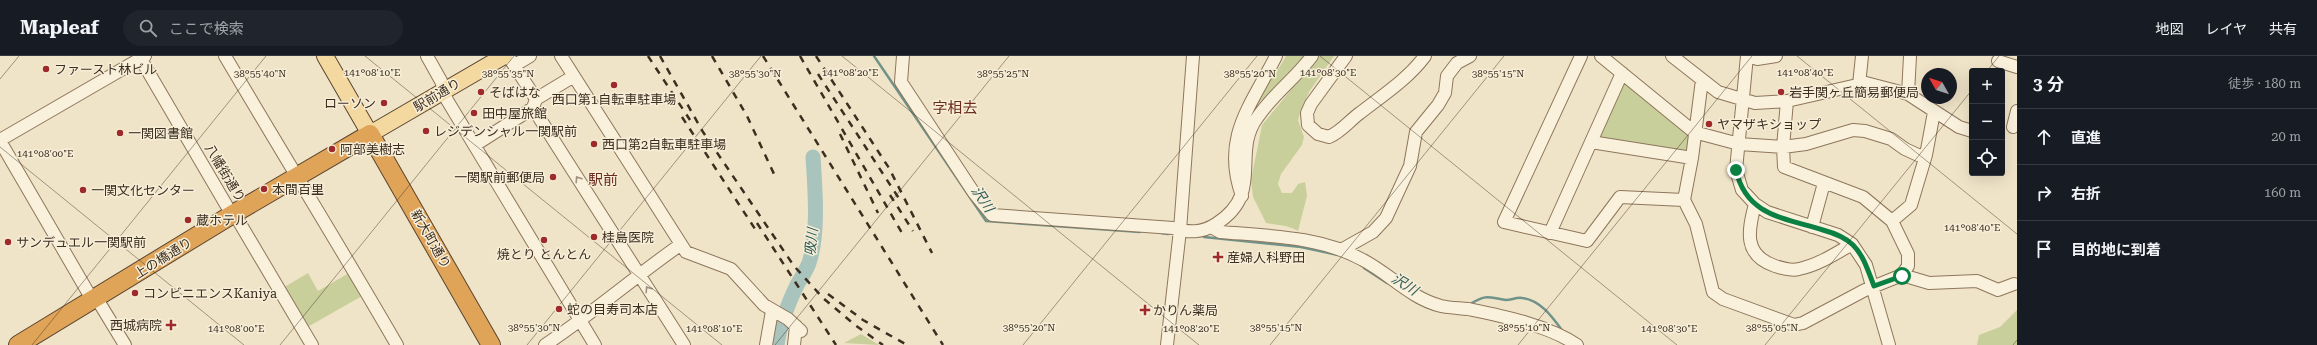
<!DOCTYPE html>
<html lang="ja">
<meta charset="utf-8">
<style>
body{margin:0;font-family:"Roboto Serif","Noto Sans JP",serif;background:#20242c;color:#f1f3f6}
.controls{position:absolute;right:12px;top:12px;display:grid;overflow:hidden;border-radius:4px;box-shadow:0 4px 16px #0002}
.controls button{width:36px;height:36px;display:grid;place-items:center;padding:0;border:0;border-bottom:1px solid #363941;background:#171b24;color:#f1f3f6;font:20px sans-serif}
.compass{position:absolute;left:1921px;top:12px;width:36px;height:36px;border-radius:50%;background:#171b24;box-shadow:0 4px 16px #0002;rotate:309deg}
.stop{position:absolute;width:12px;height:12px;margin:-9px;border:3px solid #0b8043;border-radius:50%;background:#fff}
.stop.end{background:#0b8043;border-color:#fff;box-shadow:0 1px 4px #0008}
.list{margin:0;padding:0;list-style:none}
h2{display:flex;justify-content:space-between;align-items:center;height:52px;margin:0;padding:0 16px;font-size:17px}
h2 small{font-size:13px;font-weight:400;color:#9ea1a6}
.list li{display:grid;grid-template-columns:26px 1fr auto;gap:12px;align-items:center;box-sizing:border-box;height:56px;padding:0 16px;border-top:1px solid #363941}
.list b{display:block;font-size:15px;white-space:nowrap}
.list em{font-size:13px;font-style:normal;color:#9ea1a6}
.icon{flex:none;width:22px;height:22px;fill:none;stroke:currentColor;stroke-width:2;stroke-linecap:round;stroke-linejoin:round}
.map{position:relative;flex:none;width:2017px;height:289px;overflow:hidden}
header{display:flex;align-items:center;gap:24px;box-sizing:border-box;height:56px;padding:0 20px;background:#171b24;border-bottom:1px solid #363941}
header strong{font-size:19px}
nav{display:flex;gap:22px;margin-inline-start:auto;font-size:14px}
.search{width:280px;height:36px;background:#20242c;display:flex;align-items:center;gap:10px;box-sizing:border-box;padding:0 14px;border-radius:22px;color:#9ea1a6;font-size:15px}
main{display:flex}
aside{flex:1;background:#171b24}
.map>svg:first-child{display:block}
.green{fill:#c9cf9b}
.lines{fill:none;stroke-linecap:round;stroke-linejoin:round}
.stream{stroke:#6f938a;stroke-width:2.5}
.river{stroke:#a9c4bc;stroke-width:15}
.minor-casing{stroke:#8d765c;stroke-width:14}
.major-casing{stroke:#5b4430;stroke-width:18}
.highway-casing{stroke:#5b4430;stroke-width:20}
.minor{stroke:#faf1dc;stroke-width:12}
.major{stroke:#f3d9a0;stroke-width:16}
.highway{stroke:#e0a458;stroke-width:18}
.rail{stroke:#3d2e20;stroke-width:2.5;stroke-dasharray:7 7;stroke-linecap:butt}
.oneway{stroke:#9c907e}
.route{stroke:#0b8043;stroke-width:5}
.ticks{fill:none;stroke:#3d2e20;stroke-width:1;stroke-opacity:0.45}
.poi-dot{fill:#9e2a2b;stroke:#f7eed8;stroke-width:1.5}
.labels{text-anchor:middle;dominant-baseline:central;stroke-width:3;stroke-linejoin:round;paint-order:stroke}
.poi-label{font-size:13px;fill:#3d2e20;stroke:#f7eed8;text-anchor:start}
.street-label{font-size:13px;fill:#3d2e20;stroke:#f7eed8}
.water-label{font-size:14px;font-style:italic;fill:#2f5d5a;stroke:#f7eed8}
.quarter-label{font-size:15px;fill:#6b2e1e;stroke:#f7eed8}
.ticks-label{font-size:10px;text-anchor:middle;fill:#3d2e20;stroke:#f7eed8;stroke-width:3;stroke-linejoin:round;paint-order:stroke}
</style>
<header>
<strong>Mapleaf</strong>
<div class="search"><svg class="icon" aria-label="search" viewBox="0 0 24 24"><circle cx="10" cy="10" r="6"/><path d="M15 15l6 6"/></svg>ここで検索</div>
<nav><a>地図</a><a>レイヤ</a><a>共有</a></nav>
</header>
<main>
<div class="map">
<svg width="2017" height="289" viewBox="0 0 2017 289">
<rect width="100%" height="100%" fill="#f0e4c8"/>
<!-- green -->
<path class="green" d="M 1286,0 L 1304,0 L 1252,54 C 1260,34 1276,19 1286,0 Z
M 1319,0 L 1334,0 L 1309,36 L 1301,54 L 1298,64 L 1304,81 L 1302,89 L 1281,118 L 1278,128 L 1282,137 L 1292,137 L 1298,128 L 1305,126 L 1307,140 L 1298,175 C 1285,168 1280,170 1266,167 L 1253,141 L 1251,124 L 1262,69 Z
M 1627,25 L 1692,79 L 1688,97 L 1595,82 L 1621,26 Z
M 308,217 L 318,235 L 349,217 L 362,240 L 304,273 L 281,233 Z
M 2017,254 L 2017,289 L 1977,289 L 1979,279 L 2000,271 Z
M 861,278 L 879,289 L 844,287 Z"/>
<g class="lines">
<!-- stream -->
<path class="stream" d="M 874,0 L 986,165 L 1140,176
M 1161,177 L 1168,178
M 1204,181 L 1301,191 L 1338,199
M 1364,212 L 1387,227
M 1416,246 L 1429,252
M 1468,249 C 1488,238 1485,241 1506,244 C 1511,244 1517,241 1522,242 C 1541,244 1553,262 1564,277"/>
<!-- river -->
<path class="river" d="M 777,289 C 780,267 788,248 797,229 C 801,222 806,215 809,207 C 819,177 815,133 813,101"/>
<defs>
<path id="minor" d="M 139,0 L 228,152 L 238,164 L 312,289
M 225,0 C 282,97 341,192 397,289
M 427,0 L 441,25 L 447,44 L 595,289
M 508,0 L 536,43
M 561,0 L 686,196 L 731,213 L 764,249 L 788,263 L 801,275
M 903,0 L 901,26 L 974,137 L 992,159 L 1173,172 C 1189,177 1202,177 1216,168 C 1265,137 1231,98 1257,62 C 1272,39 1296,22 1312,0
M 1346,0 L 1311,48 L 1307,57 L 1308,69 L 1318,78 L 1329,81 C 1342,75 1349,65 1360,57 C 1383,39 1408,23 1425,0
M 1581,0 L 1504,166 L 1587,185 L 1620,141 L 1684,144 L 1696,168 L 1713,236 L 1723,243 L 1794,269 L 1803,267 L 1865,234 L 1902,219 L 1908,210 L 1908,198 L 1892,165 L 1863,141 L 1784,111 L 1783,91 L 1787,45
M 1601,0 L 1694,76 L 1739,88 L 1783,91 L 1806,88 L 1853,74 L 1865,75 L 1891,83 L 1905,93 L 1918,99 L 1926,99
M 1672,0 L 1718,36 L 1755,47 L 1787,45 L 1866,27 L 1908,38 L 1959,71 L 1972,75
M 1747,0 L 1736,114 L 1742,134 L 1755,148 L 1767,156 L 1838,179 L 1852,188 L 1866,209 L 1889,289
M 1749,0 L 1757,3 L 1776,0
M 1998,5 L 2017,11
M 515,9 L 530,0
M 574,20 L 536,43 L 533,52 L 684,289
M 1859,29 L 1862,0
M 1908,38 L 1910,0
M 2013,71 L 2017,55
M 0,84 L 145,0
M 0,85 L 93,245
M 1591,86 L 1692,102
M 475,89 L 533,52
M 1242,140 C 1221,81 1251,50 1276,0
M 1684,144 L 1692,102 L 1702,24
M 1755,148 C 1748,175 1743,199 1775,210 C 1781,212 1792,215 1799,213 C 1818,209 1835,198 1852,188
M 1892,165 L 1911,149 L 1926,99 L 1934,56
M 1211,171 L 1220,176 C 1268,180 1320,180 1363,204 C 1390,218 1410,242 1441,250 C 1450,252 1459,252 1468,253 C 1502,260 1548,269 1577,289
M 1812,171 L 1824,127
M 1550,177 L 1622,17
M 1341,194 L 1373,176 L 1386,162 L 1410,110 L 1416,76 L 1438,49 L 1445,37 L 1447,20 L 1457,7 L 1470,0
M 1902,219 L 1929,227 L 1977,225 L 1998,234 L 2014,228
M 97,243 L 125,289
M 545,289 C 592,258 634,221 680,189
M 766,289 L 772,255
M 794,289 L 796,270
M 1167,289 L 1180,174 L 1193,0"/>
<path id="major" d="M 325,0 L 370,78 L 504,0"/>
<path id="highway" d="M 18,289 L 233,158 L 370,78 L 491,289"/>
</defs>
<!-- minor casing -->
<use href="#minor" class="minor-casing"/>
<!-- major casing -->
<use href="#major" class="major-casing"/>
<!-- highway casing -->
<use href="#highway" class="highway-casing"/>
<!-- minor -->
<use href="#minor" class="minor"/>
<!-- major -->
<use href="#major" class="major"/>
<!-- highway -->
<use href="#highway" class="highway"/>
<!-- rail -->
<path class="rail" d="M 648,0 L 690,64
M 660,0 L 703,76 L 794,210 L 823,242 L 855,269 L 883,289
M 712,0 L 747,60 L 774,118
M 763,0 L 943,289
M 800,0 L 902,177
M 816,0 L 889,112 L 932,197
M 818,18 L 900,144
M 682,61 L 757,176
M 840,78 L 878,157
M 890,139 L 913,175
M 757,167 L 836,289
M 828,238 L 863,264 L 907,289"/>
</g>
<!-- one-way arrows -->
<defs><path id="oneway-chevron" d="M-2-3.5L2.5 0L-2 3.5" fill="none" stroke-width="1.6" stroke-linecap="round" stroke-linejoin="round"/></defs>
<g class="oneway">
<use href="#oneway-chevron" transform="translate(578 123) rotate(-123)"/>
<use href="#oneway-chevron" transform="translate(648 233) rotate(-123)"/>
</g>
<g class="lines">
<!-- route -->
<path class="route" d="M 1736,114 C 1746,160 1785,162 1823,174 C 1834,177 1845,181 1853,189 C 1864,200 1868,215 1874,230 L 1902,220"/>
</g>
<!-- ticks -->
<path class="ticks" d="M 365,0 L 722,289M 842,0 L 1199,289M 1320,0 L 1677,289M 1797,0 L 2017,178M 1987,15 L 1999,0M 0,23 L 19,0M 0,91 L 244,289M 32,289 L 266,0M 280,289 L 514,0M 527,289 L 761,0M 775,289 L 1009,0M 1023,289 L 1257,0M 1270,289 L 1504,0M 1518,289 L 1752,0M 1765,289 L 1972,34M 2013,289 L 2017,284"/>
<!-- markers -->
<g class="poi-dot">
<circle cx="46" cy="13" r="4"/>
<circle cx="614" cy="29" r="4"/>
<circle cx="481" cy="36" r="4"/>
<circle cx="1781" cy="36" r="4"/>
<circle cx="384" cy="47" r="4"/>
<circle cx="474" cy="57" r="4"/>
<circle cx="1709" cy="68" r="4"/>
<circle cx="426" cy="75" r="4"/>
<circle cx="120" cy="77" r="4"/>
<circle cx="594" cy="88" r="4"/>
<circle cx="332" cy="93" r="4"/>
<circle cx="553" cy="121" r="4"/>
<circle cx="264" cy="133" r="4"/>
<circle cx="83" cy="134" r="4"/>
<circle cx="188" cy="164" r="4"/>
<circle cx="594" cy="181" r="4"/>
<circle cx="544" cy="184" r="4"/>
<circle cx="8" cy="186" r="4"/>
<path d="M1216 195h4v4h4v4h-4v4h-4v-4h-4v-4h4z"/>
<circle cx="135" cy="237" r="4"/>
<circle cx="559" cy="253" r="4"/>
<path d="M1143 248h4v4h4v4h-4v4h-4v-4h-4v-4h4z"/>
<path d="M169 263h4v4h4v4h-4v4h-4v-4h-4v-4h4z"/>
</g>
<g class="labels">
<!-- poi labels -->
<g class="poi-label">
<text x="54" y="13">ファースト林ビル</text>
<text x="489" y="36">そばはな</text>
<text x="1789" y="36">岩手関ヶ丘簡易郵便局</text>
<text x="614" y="43" text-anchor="middle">西口第1自転車駐車場</text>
<text x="376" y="47" text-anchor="end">ローソン</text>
<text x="482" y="57">田中屋旅館</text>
<text x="1717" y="68">ヤマザキショップ</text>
<text x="434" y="75">レジデンシャル一関駅前</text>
<text x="128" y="77">一関図書館</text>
<text x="602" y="88">西口第2自転車駐車場</text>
<text x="340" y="93">阿部美樹志</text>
<text x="545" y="121" text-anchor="end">一関駅前郵便局</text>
<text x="272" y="133">本間百里</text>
<text x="91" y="134">一関文化センター</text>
<text x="196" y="164">蔵ホテル</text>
<text x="602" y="181">桂島医院</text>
<text x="16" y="186">サンデュエル一関駅前</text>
<text x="544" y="198" text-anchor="middle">焼とり とんとん</text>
<text x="1227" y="201">産婦人科野田</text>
<text x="143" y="237">コンビニエンスKaniya</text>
<text x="567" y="253">蛇の目寿司本店</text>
<text x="1153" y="254">かりん薬局</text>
<text x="162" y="269" text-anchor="end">西城病院</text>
</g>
<!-- street labels -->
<g class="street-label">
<text transform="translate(437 39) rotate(-31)">駅前通り</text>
<text transform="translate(225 117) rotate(59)">八幡街通り</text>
<text transform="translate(431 183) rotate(60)">新大町通り</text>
<text transform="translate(163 202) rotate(-32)">上の橋通り</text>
</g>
<!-- water labels -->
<g class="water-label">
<text transform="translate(983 143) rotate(56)">沢川</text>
<text transform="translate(811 186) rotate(-84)">吸川</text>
<text transform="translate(1405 228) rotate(32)">沢川</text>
</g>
<!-- quarter labels -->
<g class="quarter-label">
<text x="955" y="52">字相去</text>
<text x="603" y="124">駅前</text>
</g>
</g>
<g class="ticks-label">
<text x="372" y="20">141°08'10"E</text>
<text x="850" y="20">141°08'20"E</text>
<text x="1328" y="20">141°08'30"E</text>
<text x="1805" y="20">141°08'40"E</text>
<text x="260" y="21">38°55'40"N</text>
<text x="508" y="21">38°55'35"N</text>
<text x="755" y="21">38°55'30"N</text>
<text x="1003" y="21">38°55'25"N</text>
<text x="1250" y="21">38°55'20"N</text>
<text x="1498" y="21">38°55'15"N</text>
<text x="45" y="101">141°08'00"E</text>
<text x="1972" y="175">141°08'40"E</text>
<text x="534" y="275">38°55'30"N</text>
<text x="1029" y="275">38°55'20"N</text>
<text x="1276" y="275">38°55'15"N</text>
<text x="1524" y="275">38°55'10"N</text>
<text x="1772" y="275">38°55'05"N</text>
<text x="236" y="276">141°08'00"E</text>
<text x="714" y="276">141°08'10"E</text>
<text x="1191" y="276">141°08'20"E</text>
<text x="1669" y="276">141°08'30"E</text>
</g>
</svg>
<div class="controls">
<button>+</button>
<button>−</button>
<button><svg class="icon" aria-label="locate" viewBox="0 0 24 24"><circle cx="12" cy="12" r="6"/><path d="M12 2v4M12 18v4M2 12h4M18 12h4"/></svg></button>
</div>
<svg class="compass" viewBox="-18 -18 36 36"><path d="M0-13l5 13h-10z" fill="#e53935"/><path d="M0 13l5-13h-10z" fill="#9ea1a6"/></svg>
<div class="stop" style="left:1902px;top:220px"></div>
<div class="stop end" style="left:1736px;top:114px"></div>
</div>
<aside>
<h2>3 分<small>徒歩 · 180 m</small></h2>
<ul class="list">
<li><svg class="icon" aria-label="ahead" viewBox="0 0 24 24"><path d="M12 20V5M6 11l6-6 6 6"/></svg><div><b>直進</b></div><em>20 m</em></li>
<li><svg class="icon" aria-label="right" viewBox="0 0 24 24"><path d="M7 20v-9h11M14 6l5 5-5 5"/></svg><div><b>右折</b></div><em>160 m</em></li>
<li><svg class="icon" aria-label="arrive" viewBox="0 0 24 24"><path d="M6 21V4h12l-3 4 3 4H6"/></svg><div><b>目的地に到着</b></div></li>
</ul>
</aside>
</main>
